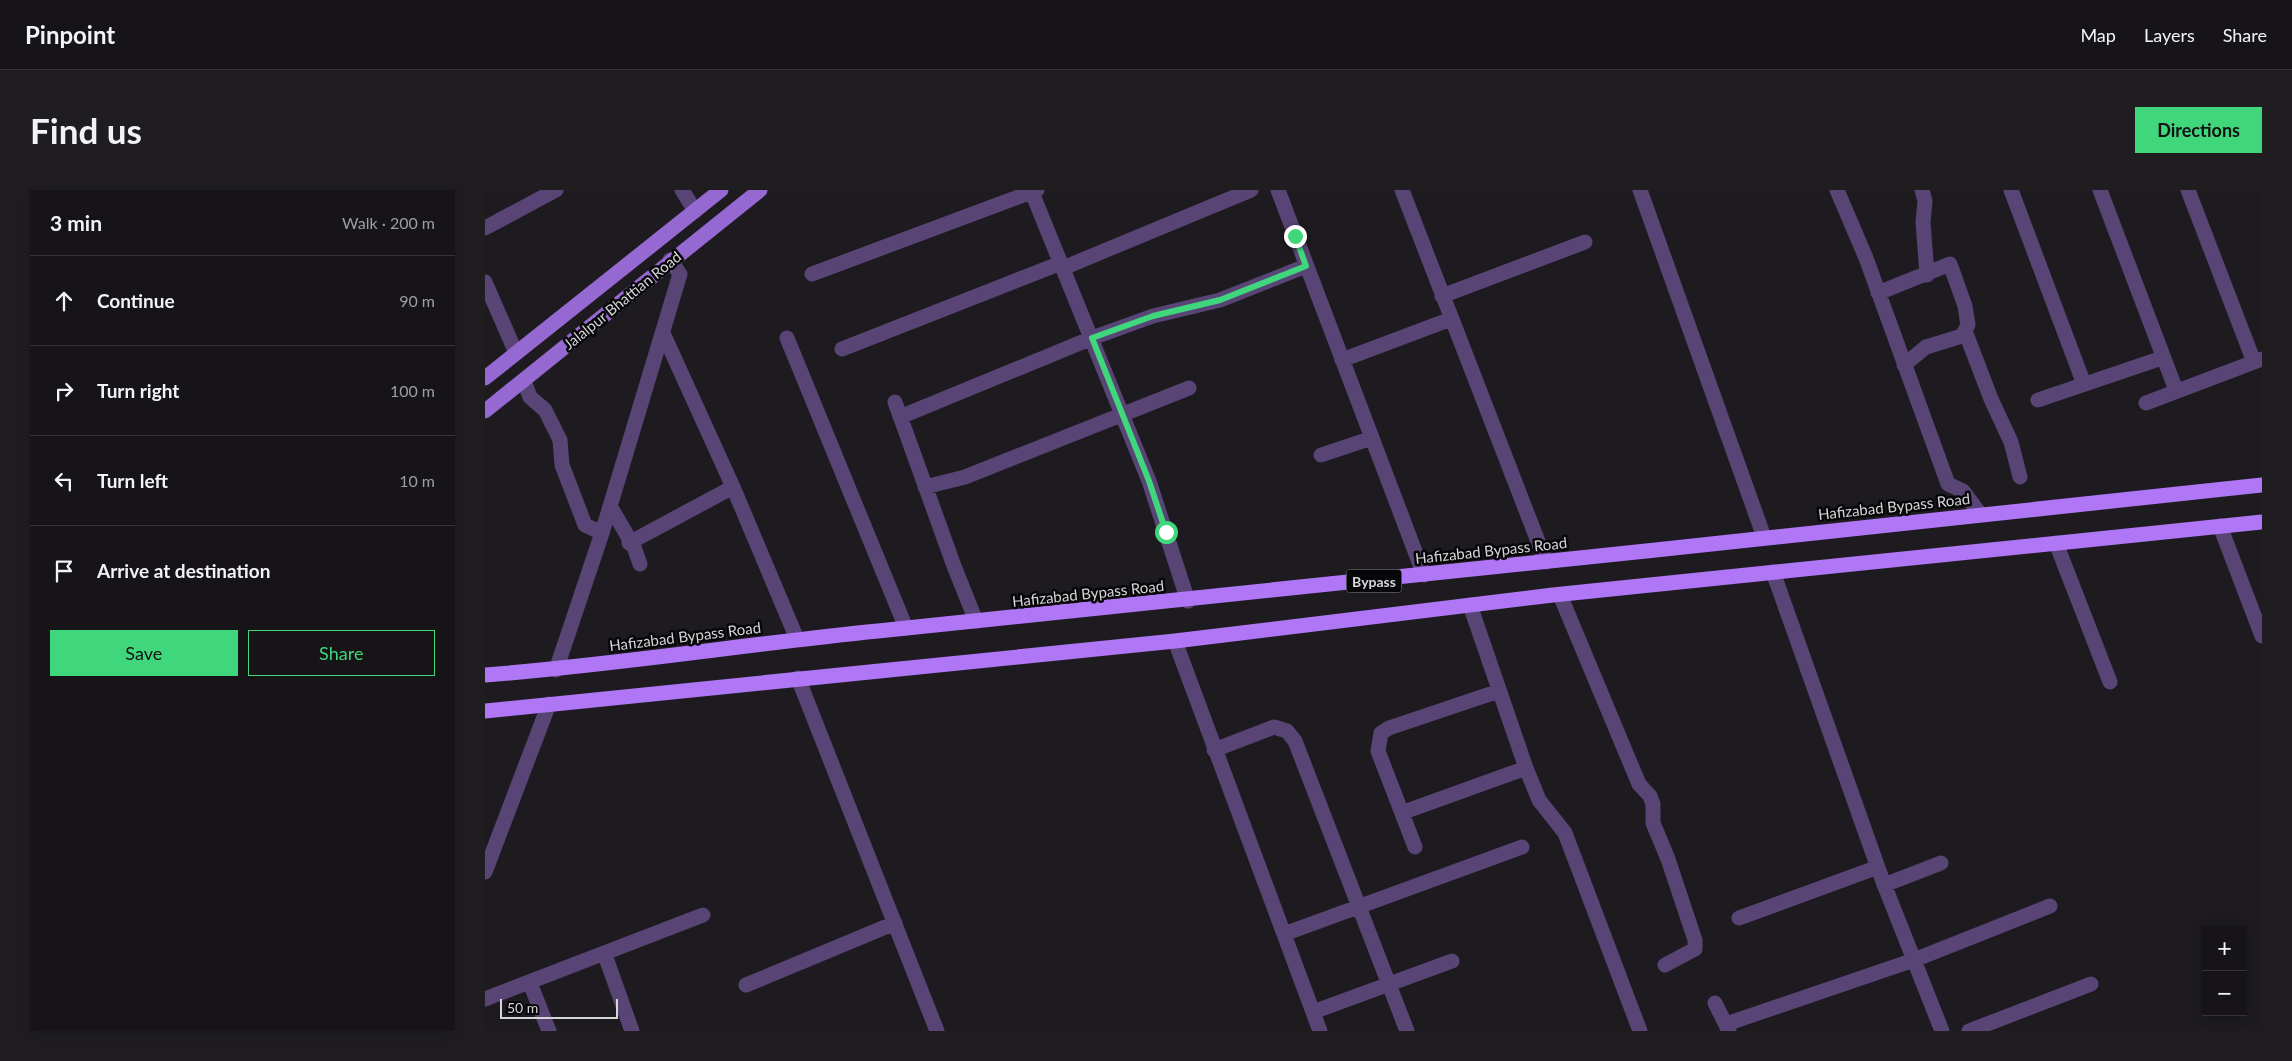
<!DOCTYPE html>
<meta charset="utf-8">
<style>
body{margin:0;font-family:Lato,sans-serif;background:#1f1d20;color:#f1f3f6}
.controls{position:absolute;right:15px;bottom:15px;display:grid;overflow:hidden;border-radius:0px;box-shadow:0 2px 12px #0003}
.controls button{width:45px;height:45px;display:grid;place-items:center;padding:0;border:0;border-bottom:1px solid #353336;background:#161417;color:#f1f3f6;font:25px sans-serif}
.scale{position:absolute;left:15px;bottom:12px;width:118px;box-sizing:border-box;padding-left:5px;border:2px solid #d6d5d7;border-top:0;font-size:14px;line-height:18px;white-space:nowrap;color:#d6d5d7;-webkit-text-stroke:4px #070608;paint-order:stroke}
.stop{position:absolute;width:15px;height:15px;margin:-11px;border:4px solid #40d77c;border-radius:50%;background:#fff}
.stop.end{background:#40d77c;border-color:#fff;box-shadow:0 1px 5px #0008}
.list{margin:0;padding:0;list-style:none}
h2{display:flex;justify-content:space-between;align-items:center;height:65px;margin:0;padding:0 20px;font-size:21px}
h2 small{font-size:16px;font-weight:400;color:#9e9ea1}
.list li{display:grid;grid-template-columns:32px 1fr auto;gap:15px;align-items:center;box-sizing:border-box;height:90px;padding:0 20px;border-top:1px solid #353336}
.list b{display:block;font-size:19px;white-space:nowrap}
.list em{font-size:16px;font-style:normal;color:#9e9ea1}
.actions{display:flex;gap:10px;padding:15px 20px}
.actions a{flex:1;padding:11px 0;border:1px solid #40d77c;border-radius:0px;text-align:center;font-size:18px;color:#40d77c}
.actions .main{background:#40d77c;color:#111}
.icon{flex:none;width:28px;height:28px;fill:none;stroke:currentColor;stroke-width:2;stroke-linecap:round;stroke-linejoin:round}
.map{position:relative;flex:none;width:1777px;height:841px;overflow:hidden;border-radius:0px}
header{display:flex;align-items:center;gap:30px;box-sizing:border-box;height:70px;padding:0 25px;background:#161417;border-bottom:1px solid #353336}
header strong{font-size:24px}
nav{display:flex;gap:28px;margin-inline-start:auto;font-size:18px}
.intro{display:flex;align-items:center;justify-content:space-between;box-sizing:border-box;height:120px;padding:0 30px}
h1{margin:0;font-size:35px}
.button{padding:12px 22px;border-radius:0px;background:#40d77c;color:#111;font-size:18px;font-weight:700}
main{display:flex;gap:30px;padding:0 30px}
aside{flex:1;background:#161417;border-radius:0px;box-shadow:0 2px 12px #0003}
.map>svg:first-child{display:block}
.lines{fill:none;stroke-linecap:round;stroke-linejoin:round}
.minor{stroke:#594476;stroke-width:15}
.major{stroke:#9668d1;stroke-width:15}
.highway{stroke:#af76f5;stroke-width:15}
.route{stroke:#40d77c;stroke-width:6}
.labels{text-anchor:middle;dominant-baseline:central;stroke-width:5;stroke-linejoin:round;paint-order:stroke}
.shield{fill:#070608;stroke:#989799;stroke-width:1}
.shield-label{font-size:14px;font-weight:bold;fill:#d6d5d7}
.street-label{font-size:15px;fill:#d6d5d7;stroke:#070608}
</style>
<header>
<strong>Pinpoint</strong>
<nav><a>Map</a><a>Layers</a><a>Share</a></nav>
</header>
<div class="intro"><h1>Find us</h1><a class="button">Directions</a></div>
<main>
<aside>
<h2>3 min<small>Walk · 200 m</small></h2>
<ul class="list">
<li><svg class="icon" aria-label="ahead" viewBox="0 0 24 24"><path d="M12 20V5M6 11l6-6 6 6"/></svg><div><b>Continue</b></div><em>90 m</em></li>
<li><svg class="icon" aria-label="right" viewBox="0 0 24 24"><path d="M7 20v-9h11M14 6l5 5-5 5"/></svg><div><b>Turn right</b></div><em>100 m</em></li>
<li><svg class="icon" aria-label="left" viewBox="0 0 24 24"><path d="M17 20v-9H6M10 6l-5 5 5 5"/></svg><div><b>Turn left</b></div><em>10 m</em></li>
<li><svg class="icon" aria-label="arrive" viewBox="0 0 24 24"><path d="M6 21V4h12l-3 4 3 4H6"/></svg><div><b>Arrive at destination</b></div></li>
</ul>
<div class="actions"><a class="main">Save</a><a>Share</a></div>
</aside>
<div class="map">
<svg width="1777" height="841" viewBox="0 0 1777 841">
<rect width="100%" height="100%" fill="#1d1b1f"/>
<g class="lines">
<!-- minor -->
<path class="minor" d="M 197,0 L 210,21
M 546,0 L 664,291 L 703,411
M 793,0 L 939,385
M 917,0 L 1061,372
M 1155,0 L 1279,347
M 1352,0 L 1381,68 L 1463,294 L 1478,301 L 1495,324
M 1437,0 L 1440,11 L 1438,32 L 1442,85
M 1526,0 L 1599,194
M 1615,0 L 1691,200
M 1703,0 L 1769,172
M 0,38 L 71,0
M 578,78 L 766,0
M 327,84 L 552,0
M 0,92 L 31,163
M 1393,103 L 1465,74 L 1480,116 L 1483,135 L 1477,146 L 1441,157 L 1419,175
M 957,106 L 1100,52
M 1480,141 L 1506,209 L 1526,252 L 1535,287
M 178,143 L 248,297 L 312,449
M 302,148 L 421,438
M 357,159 L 576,73
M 857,170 L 966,129
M 39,191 L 45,207 L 60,220 L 75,250 L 77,275 L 100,335 L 117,343
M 1553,210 L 1677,168
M 410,212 L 469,376 L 491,431
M 1661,213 L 1777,169
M 415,227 L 607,148 L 668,126 L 735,110 L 821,76
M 836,265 L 887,248
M 440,297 L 480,287 L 704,198
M 125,316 L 149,357 L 155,374
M 1735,336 L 1777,446
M 144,353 L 248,297
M 1571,353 L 1625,492
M 1288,382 L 1397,689 L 1457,841
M 1075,405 L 1154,594 L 1165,606 L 1168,614 L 1168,633 L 1183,669 L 1210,750 L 1210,759 L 1180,775
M 985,415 L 1041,578 L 1054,610 L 1080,643 L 1155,841
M 690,451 L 835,841
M 71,480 L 117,343 L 195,84 L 185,70
M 313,488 L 452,841
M 729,560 L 789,537 L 802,541 L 810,551 L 922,841
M 919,622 L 1041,578
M 930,657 L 893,561 L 896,543 L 904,538 L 1014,501
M 0,682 L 64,514
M 1399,695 L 1456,673
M 1254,728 L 1393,677
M 799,744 L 1037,657
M 120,765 L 147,841
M 45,793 L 64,841
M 261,795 L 410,733
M 0,809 L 218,725
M 1230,813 L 1244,841
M 828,822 L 967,771
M 1241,834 L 1429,770 L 1565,716
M 1484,841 L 1606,794"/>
<!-- major -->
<path class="major" d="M 0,188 L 236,0
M 0,221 L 275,0"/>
<!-- highway -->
<path class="highway" d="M 0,485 C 131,475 262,454 393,441 C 854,395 1316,344 1777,295
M 0,521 L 690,451 L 1068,405 L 1777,332"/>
</g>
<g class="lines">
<!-- route -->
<path class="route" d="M 681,342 L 664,291 L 607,148 L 668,126 L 735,110 L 821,76 L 810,46"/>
</g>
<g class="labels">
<!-- shield labels -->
<rect class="shield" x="861.5" y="379.5" width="55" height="23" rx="4"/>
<g class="shield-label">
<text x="889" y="391">Bypass</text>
</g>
<!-- street labels -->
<g class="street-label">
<text transform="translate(137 110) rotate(-39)">Jalalpur Bhattian Road</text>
<text transform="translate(1409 316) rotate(-6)">Hafizabad Bypass Road</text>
<text transform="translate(1006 360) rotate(-6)">Hafizabad Bypass Road</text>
<text transform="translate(603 403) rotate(-6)">Hafizabad Bypass Road</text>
<text transform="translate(200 446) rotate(-7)">Hafizabad Bypass Road</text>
</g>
</g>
</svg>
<div class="controls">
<button>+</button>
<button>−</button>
</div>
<div class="scale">50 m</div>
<div class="stop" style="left:681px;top:342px"></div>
<div class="stop end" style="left:810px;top:46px"></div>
</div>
</main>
